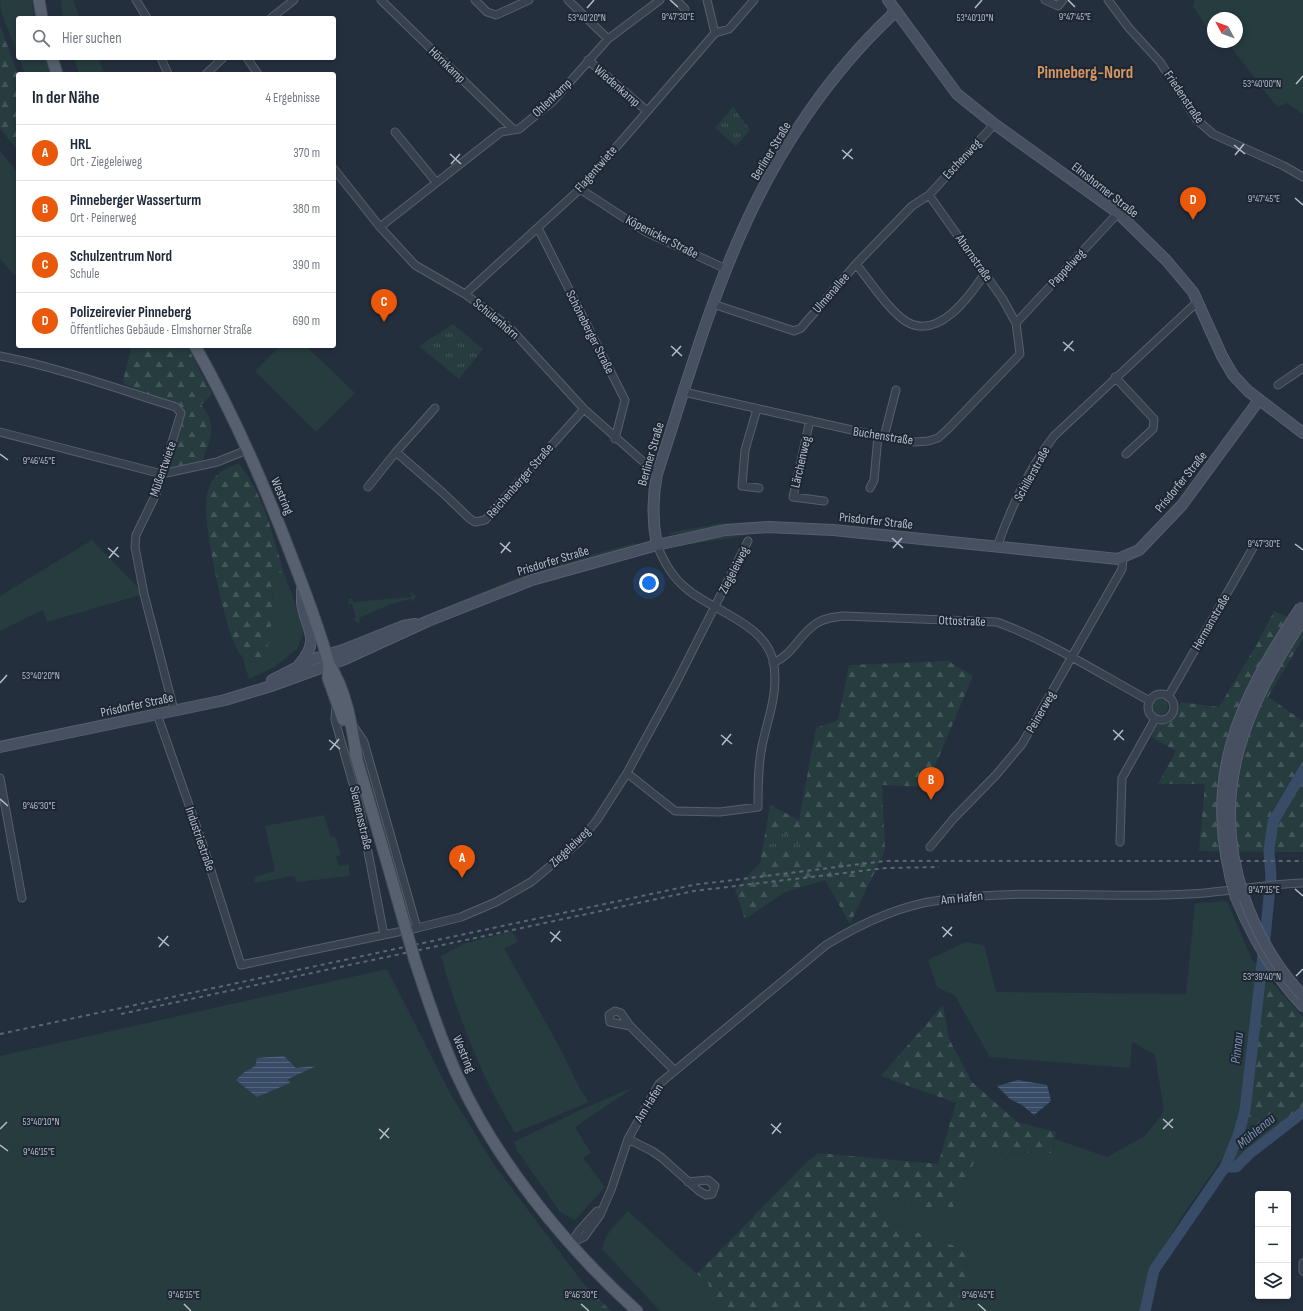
<!DOCTYPE html>
<html lang="de">
<meta charset="utf-8">
<style>
body{margin:0;font-family:"Sofia Sans Condensed",sans-serif;background:#f6f6f7;color:#1f2937}
.controls{position:absolute;right:12px;bottom:12px;display:grid;overflow:hidden;border-radius:4px;box-shadow:0 2px 6px #0003}
.controls button{width:36px;height:36px;display:grid;place-items:center;padding:0;border:0;border-bottom:1px solid #e0e1e3;background:#fff;color:#1f2937;font:20px sans-serif}
.compass{position:absolute;left:1207px;top:12px;width:36px;height:36px;border-radius:50%;background:#fff;box-shadow:0 2px 6px #0003;rotate:311deg}
.you{position:absolute;left:649px;top:583px;width:14px;height:14px;margin:-10px;border:3px solid #fff;border-radius:50%;background:#1a73e8;box-shadow:0 0 0 6px #1a73e833}
.badge{display:grid;place-items:center;width:26px;height:26px;border-radius:50%;background:#ea580c;color:#fff;font-size:13px;font-weight:700}
.pin{position:absolute;translate:-50% -33px;filter:drop-shadow(0 1px 2px #0008)}
.pin::after{content:'';position:absolute;top:21px;width:14px;height:12px;background:inherit;clip-path:polygon(0 0,100% 0,50% 100%)}
.list{margin:0;padding:0;list-style:none}
h2{display:flex;justify-content:space-between;align-items:center;height:52px;margin:0;padding:0 16px;font-size:17px}
h2 small{font-size:13px;font-weight:400;color:#747a83}
.list li{display:grid;grid-template-columns:26px 1fr auto;gap:12px;align-items:center;box-sizing:border-box;height:56px;padding:0 16px;border-top:1px solid #e0e1e3}
.list b{display:block;font-size:15px;white-space:nowrap}
.list p{margin:0;font-size:13px;white-space:nowrap;color:#747a83}
.list em{font-size:13px;font-style:normal;color:#747a83}
.icon{flex:none;width:22px;height:22px;fill:none;stroke:currentColor;stroke-width:2;stroke-linecap:round;stroke-linejoin:round}
.map{position:relative;flex:none;width:1303px;height:1311px;overflow:hidden}
.search{position:absolute;background:#fff;box-shadow:0 2px 6px #0003;left:16px;top:16px;width:320px;height:44px;display:flex;align-items:center;gap:10px;box-sizing:border-box;padding:0 14px;border-radius:4px;color:#747a83;font-size:15px}
.panel{position:absolute;background:#fff;box-shadow:0 2px 6px #0003;left:16px;top:72px;width:320px;height:276px;border-radius:4px}
.map>svg:first-child{display:block}
.grass{fill:#263c3f}
.forest{fill:url(#forest-firs)}
.wetland{fill:url(#wetland-marsh)}
.park{fill:url(#park-tufts)}
.water{fill:url(#water-rules)}
.lines{fill:none;stroke-linecap:round;stroke-linejoin:round}
.river{stroke:#394c67;stroke-width:11}
.street-casing{stroke:#565f6c;stroke-width:9}
.secondary-casing{stroke:#565f6c;stroke-width:12}
.primary-casing{stroke:#414a57;stroke-width:13}
.street{stroke:#38414e;stroke-width:7}
.secondary{stroke:#465061;stroke-width:10}
.primary{stroke:#56606e;stroke-width:11}
.rail{stroke:#5a6575;stroke-width:2;stroke-dasharray:4 4;stroke-linecap:butt}
.secondary-bridge-casing{stroke:#565f6c;stroke-width:12;stroke-linecap:butt}
.primary-bridge-casing{stroke:#414a57;stroke-width:13;stroke-linecap:butt}
.secondary-bridge{stroke:#465061;stroke-width:10}
.primary-bridge{stroke:#56606e;stroke-width:11}
.ticks{fill:none;stroke:#b4bcc9;stroke-width:1.5}
.labels{text-anchor:middle;dominant-baseline:central;stroke-width:4;stroke-linejoin:round;paint-order:stroke}
.street-label{font-size:13px;fill:#b4bcc9;stroke:#1d2633}
.water-label{font-size:14px;font-style:italic;fill:#7c92b1;stroke:#1d2633}
.district-label{font-size:17px;font-weight:bold;fill:#d59563;stroke:#1d2633}
.ticks-label{font-size:10px;text-anchor:middle;fill:#b4bcc9;stroke:#1d2633;stroke-width:4;stroke-linejoin:round;paint-order:stroke}
</style>
<div class="map">
<svg width="1303" height="1311" viewBox="0 0 1303 1311">
<defs>
<pattern id="forest-firs" width="22" height="20" patternUnits="userSpaceOnUse"><rect width="22" height="20" fill="#263c3f"/><path d="M5 1l3.5 6h-7zM16 11l3.5 6h-7z" fill="#435659"/></pattern>
<pattern id="wetland-marsh" width="20" height="14" patternUnits="userSpaceOnUse"><rect width="20" height="14" fill="#263c3f"/><path d="M1 5h8M5 5V1M11 12h8M15 12V8" fill="none" stroke="#435659"/></pattern>
<pattern id="park-tufts" width="24" height="20" patternUnits="userSpaceOnUse"><rect width="24" height="20" fill="#263c3f"/><path d="M3 7l-1-3M5 7V3M7 7l1-3M15 17l-1-3M17 17v-4M19 17l1-3" fill="none" stroke="#435659"/></pattern>
<pattern id="water-rules" width="6" height="5" patternUnits="userSpaceOnUse"><rect width="6" height="5" fill="#394c67"/><path d="M0 2.5h6" fill="none" stroke="#53647b"/></pattern>
</defs>
<rect width="100%" height="100%" fill="#242f3e"/>
<!-- grass -->
<path class="grass" d="M 0,0 L 32,0 L 34,18 L 18,18 L 18,54 L 1,12 Z
M 61,0 L 73,0 L 80,18 L 63,18 Z
M 1195,0 L 1303,0 L 1303,114 L 1287,103 L 1277,107 L 1227,42 L 1237,42 L 1237,18 L 1213,18 L 1213,37 L 1193,6 Z
M 19,58 L 46,58 L 51,74 L 25,74 Z
M 74,58 L 98,58 L 105,74 L 79,74 Z
M 0,151 L 18,173 L 18,274 L 15,276 L 0,259 Z
M 280,346 L 306,346 L 355,393 L 316,432 L 255,371 Z
M 721,523 L 721,526 L 670,535 L 669,533 Z
M 756,532 L 743,536 L 673,547 L 715,537 Z
M 92,540 L 144,594 L 47,622 L 43,610 L 0,631 L 0,596 Z
M 635,543 L 635,545 L 531,577 L 430,616 L 429,614 L 511,580 L 553,565 Z
M 270,573 L 284,573 L 305,630 L 297,649 L 273,668 L 249,679 L 242,656 L 261,665 C 272,635 275,604 270,573 Z
M 411,592 L 416,596 L 413,602 L 411,599 L 391,604 L 359,618 L 360,622 L 357,622 L 353,619 L 356,618 L 352,604 L 348,605 L 349,599 L 352,598 L 353,602 L 411,597 Z
M1152 707a8 8 0 1 1 16 0a8 8 0 1 1-16 0Z
M 324,815 L 331,837 L 335,836 L 341,855 L 336,856 L 338,866 L 349,864 L 349,876 L 297,882 L 294,876 L 254,883 L 255,877 L 275,871 L 265,826 Z
M 1227,901 L 1252,960 L 1267,977 L 1245,1110 L 1222,1159 L 1180,1219 L 1156,1262 L 1141,1311 L 965,1311 L 966,1271 L 971,1252 L 881,1219 L 881,1195 L 950,1214 L 979,1152 L 1052,1153 L 1055,1139 L 1107,1157 L 1146,1135 L 1164,1111 L 1155,1055 L 1132,1042 L 1130,1068 L 990,1057 L 955,996 L 937,987 L 928,960 L 965,942 L 984,945 L 996,992 L 1186,994 L 1195,903 Z
M 512,931 L 518,942 L 504,948 L 560,1048 L 580,1089 L 589,1102 L 515,1133 C 482,1078 458,1018 441,956 L 463,944 Z
M 387,969 L 451,1095 L 495,1166 L 604,1311 L 0,1311 L 0,1056 Z
M 634,1087 L 575,1127 L 591,1153 L 583,1158 L 605,1187 L 575,1220 L 560,1212 L 517,1150 L 514,1142 L 580,1110 Z
M 628,1211 L 697,1274 L 708,1282 L 714,1311 L 660,1311 L 602,1249 C 605,1233 617,1223 628,1211 Z"/>
<!-- forest -->
<path class="forest" d="M 0,25 L 18,75 L 18,151 L 0,128 Z
M 132,346 L 187,346 L 212,394 L 201,405 C 219,425 209,441 202,463 L 168,470 L 183,421 L 184,408 L 124,384 L 123,380 Z
M 239,464 C 264,495 273,536 284,573 L 270,573 C 275,605 272,635 262,665 C 256,662 247,660 242,656 C 227,644 205,530 206,509 C 206,502 207,493 209,487 C 213,475 227,466 239,464 Z
M 1274,611 L 1303,623 L 1303,638 L 1268,697 L 1303,721 L 1303,852 L 1199,851 L 1205,784 L 1158,784 L 1176,751 L 1151,737 L 1157,725 C 1172,722 1178,718 1180,702 L 1219,707 L 1257,644 Z
M 948,661 L 973,676 L 926,787 L 882,785 L 885,850 L 850,924 L 825,880 L 785,892 L 745,919 L 735,890 L 760,863 L 770,805 L 799,820 L 816,728 L 838,720 L 849,665 Z
M 1267,977 L 1303,1017 L 1303,1112 L 1249,1154 L 1236,1167 L 1225,1167 L 1238,1136 L 1245,1110 Z
M 943,1005 L 949,1039 L 972,1082 L 1017,1122 L 1056,1132 L 1052,1153 L 979,1152 L 950,1214 L 881,1195 L 881,1219 L 971,1252 L 966,1271 L 965,1311 L 714,1311 L 708,1282 L 697,1274 L 806,1163 L 818,1153 L 938,1164 L 956,1103 L 881,1076 Z"/>
<!-- wetland -->
<path class="wetland" d="M 583,1283 L 611,1311 L 604,1311 Z"/>
<!-- park -->
<path class="park" d="M 733,107 L 750,130 L 736,146 L 715,128 Z
M 453,324 L 483,349 L 459,379 L 419,346 Z
M 767,832 L 785,832 L 802,847 L 768,851 Z"/>
<!-- water -->
<path class="water" d="M 284,1056 L 296,1068 L 316,1066 L 288,1079 L 290,1083 L 257,1097 L 236,1080 L 243,1073 L 255,1066 L 257,1058 Z
M 1018,1080 L 1047,1085 L 1051,1101 L 1034,1115 L 1022,1105 L 1010,1099 L 997,1086 Z"/>
<g class="lines">
<!-- river -->
<path class="river" d="M 1225,1167 L 1236,1167 L 1249,1154 L 1303,1112
M 1145,1311 L 1154,1270 L 1225,1167 L 1238,1136 L 1245,1110 L 1249,1076 L 1265,938 L 1271,877 L 1269,850 L 1273,822 L 1303,771"/>
<defs>
<path id="street" d="M 136,0 L 147,18
M 381,0 L 513,129
M 475,0 L 487,12 L 496,15 L 529,0
M 568,0 L 608,39
M 676,0 L 685,9
M 707,0 L 715,33
M 1045,0 L 1058,6 L 1063,0
M 1108,0 L 1129,28 L 1160,62 L 1197,120 L 1213,134 L 1284,166 L 1303,177
M 271,18 L 294,0
M 161,58 L 168,74
M 247,58 L 258,74
M 588,60 L 647,111
M 206,74 L 223,58
M 395,132 L 436,182
M 334,169 L 380,227 L 415,265 L 465,294 L 509,327 L 584,409 L 657,474
M 580,189 L 646,232 L 726,269
M 380,227 L 501,132 L 519,129 L 553,101 L 608,39 L 660,0
M 538,228 L 625,400 L 615,439
M 856,264 C 869,280 890,312 907,322 C 939,340 970,296 985,273
M 465,294 L 580,189 L 715,33 L 729,29 L 754,0
M 713,304 L 794,331 L 801,328 L 856,264 L 912,206 L 929,195 L 990,129 L 993,123
M 1016,323 L 1118,213
M 0,356 C 60,368 118,389 176,407 L 181,413 L 156,494 L 136,535 L 135,547 L 144,594 L 174,710
M 1115,377 L 1154,419 L 1153,429 L 1126,454
M 1278,385 L 1303,368
M 684,392 L 878,436 L 915,442 L 928,441 L 938,438 L 948,429 L 1020,354 L 1016,323 L 1002,298 L 929,195
M 757,409 L 745,450 L 742,486 L 759,488
M 810,420 L 793,497 L 824,501
M 0,432 L 162,474 L 217,462 L 247,450
M 884,437 L 896,390
M 396,452 L 435,408
M 368,487 L 396,452 L 443,493 L 469,518 L 475,522 L 485,520 L 584,409
M 870,488 L 874,480 L 878,436
M 997,547 C 1011,507 1028,470 1054,436 L 1194,305 L 1199,302
M 773,663 C 794,654 798,635 817,623 C 825,618 834,617 844,616 L 997,622 C 1051,642 1100,674 1150,701
M1148 707a13 13 0 1 1 26 0a13 13 0 1 1-26 0Z
M 1168,697 L 1254,546
M 336,705 L 335,720 L 359,805 L 384,935
M 157,714 L 202,842 L 241,965 L 417,928 L 461,917 L 496,902 L 531,882 L 579,842 L 597,820 L 627,773 L 676,683 L 748,541
M 354,727 L 364,742 L 417,928
M 627,773 L 675,811 L 720,812 L 758,807 C 758,786 758,766 762,746 C 768,716 778,697 774,665 C 768,624 714,612 687,589 C 672,577 664,562 657,545
M 0,778 L 22,898
M 1120,842 L 1122,778 L 1155,719
M 930,847 L 954,818 L 996,775 L 1022,744 L 1122,569 L 1123,558
M 630,1026 L 610,1022 L 609,1015 L 615,1011 L 621,1013 L 630,1026 L 674,1070
M 628,1139 L 652,1151 L 662,1158 L 699,1191 L 706,1195 L 712,1194 L 715,1186 L 708,1180 L 688,1182
M 571,1243 L 584,1237 L 600,1215 L 611,1190 L 628,1139 L 659,1084 L 826,945 C 860,924 901,905 941,900 C 1023,888 1106,899 1189,894 C 1227,892 1265,884 1303,883
M 571,1243 L 579,1231 L 597,1211
M 1303,1263 L 1303,1271"/>
<path id="secondary" d="M 888,0 L 957,94 L 993,123 L 1118,213 L 1166,260 L 1193,292 L 1222,356 L 1233,375 L 1248,391 L 1303,433
M 657,545 C 652,520 652,499 657,474 C 684,392 708,306 744,227 C 779,149 829,74 892,15 L 894,9
M 299,665 C 322,638 306,630 302,603 C 302,598 302,593 302,587
M 272,680 L 313,659 L 343,650 L 403,626 L 415,624
M 0,747 L 225,700 L 271,686 L 345,659 L 428,621 L 532,580 L 657,545 L 725,530 L 768,527 L 833,530 L 1118,559 L 1139,550 L 1182,505 L 1259,400
M 1236,898 C 1253,938 1273,975 1303,1006"/>
<path id="primary" d="M 39,0 L 42,18
M 52,58 L 57,74
M 195,346 C 233,413 264,484 291,555 C 305,591 319,627 329,664 C 347,691 352,728 357,759
M 329,664 L 328,678 L 343,720
M 355,753 L 388,866
M 415,961 C 428,1000 440,1038 457,1075 C 496,1161 567,1248 637,1311"/>
</defs>
<!-- street casing -->
<use href="#street" class="street-casing"/>
<!-- secondary casing -->
<use href="#secondary" class="secondary-casing"/>
<!-- primary casing -->
<use href="#primary" class="primary-casing"/>
<!-- street -->
<use href="#street" class="street"/>
<!-- secondary -->
<use href="#secondary" class="secondary"/>
<!-- primary -->
<use href="#primary" class="primary"/>
<!-- rail -->
<path class="rail" d="M 121,1014 L 694,891 L 886,868 L 939,867
M 0,1034 L 693,885 L 885,861 L 1303,861"/>
<defs>
<path id="secondary-bridge" d="M 1303,619 C 1245,708 1208,791 1244,897 C 1257,934 1277,968 1303,996
M 1236,898 C 1201,780 1236,705 1301,607"/>
<path id="primary-bridge" d="M 388,866 L 415,961"/>
</defs>
<!-- secondary-bridge casing -->
<use href="#secondary-bridge" class="secondary-bridge-casing"/>
<!-- primary-bridge casing -->
<use href="#primary-bridge" class="primary-bridge-casing"/>
<!-- secondary-bridge -->
<use href="#secondary-bridge" class="secondary-bridge"/>
<!-- primary-bridge -->
<use href="#primary-bridge" class="primary-bridge"/>
</g>
<!-- ticks -->
<path class="ticks" d="M 670,0 L 678,7M 1068,0 L 1075,7M 587,8 L 594,0M 975,8 L 982,0M 1296,84 L 1303,76M 1234,145 L 1245,154M 842,150 L 853,159M 450,154 L 461,164M 1235,155 L 1244,144M 843,159 L 852,149M 451,164 L 460,154M 1295,198 L 1303,205M 1063,342 L 1074,351M 671,346 L 682,356M 1064,351 L 1073,341M 672,356 L 681,346M 0,454 L 8,460M 892,538 L 903,548M 500,543 L 511,552M 1295,544 L 1303,550M 108,548 L 119,557M 893,548 L 902,538M 501,553 L 510,542M 109,558 L 118,547M 0,683 L 7,675M 1113,730 L 1124,740M 721,735 L 732,744M 329,740 L 340,749M 1114,740 L 1123,730M 722,745 L 731,734M 330,750 L 339,739M 0,799 L 8,806M 1295,889 L 1303,896M 942,927 L 952,936M 550,932 L 561,941M 158,937 L 169,946M 943,937 L 952,927M 551,942 L 560,931M 159,947 L 168,936M 1296,976 L 1303,969M 1163,1119 L 1173,1128M 771,1124 L 781,1133M 0,1129 L 7,1122M 379,1129 L 389,1138M 1163,1129 L 1173,1119M 772,1134 L 781,1123M 380,1139 L 389,1128M 0,1145 L 8,1151M 184,1304 L 191,1311M 581,1304 L 589,1311M 978,1304 L 986,1311"/>
<g class="labels">
<!-- street labels -->
<g class="street-label">
<text transform="translate(447 65) rotate(44)">Hörnkamp</text>
<text transform="translate(617 86) rotate(41)">Wiedenkamp</text>
<text transform="translate(1184 97) rotate(56)">Friedenstraße</text>
<text transform="translate(552 98) rotate(-44)">Ohlenkamp</text>
<text transform="translate(771 151) rotate(-59)">Berliner Straße</text>
<text transform="translate(962 159) rotate(-47)">Eschenweg</text>
<text transform="translate(596 169) rotate(-49)">Flagentwiete</text>
<text transform="translate(1105 190) rotate(38)">Elmshorner Straße</text>
<text transform="translate(662 237) rotate(27)">Köpenicker Straße</text>
<text transform="translate(974 258) rotate(55)">Ahornstraße</text>
<text transform="translate(1067 268) rotate(-47)">Pappelweg</text>
<text transform="translate(831 293) rotate(-49)">Ulmenallee</text>
<text transform="translate(496 319) rotate(40)">Schulenhörn</text>
<text transform="translate(590 332) rotate(63)">Schöneberger Straße</text>
<text transform="translate(883 436) rotate(9)">Buchenstraße</text>
<text transform="translate(651 454) rotate(-74)">Berliner Straße</text>
<text transform="translate(801 462) rotate(-77)">Lärchenweg</text>
<text transform="translate(163 469) rotate(-71)">Müßentwiete</text>
<text transform="translate(1032 474) rotate(-61)">Schillerstraße</text>
<text transform="translate(520 481) rotate(-49)">Reichenberger Straße</text>
<text transform="translate(1181 482) rotate(-51)">Prisdorfer Straße</text>
<text transform="translate(282 496) rotate(67)">Westring</text>
<text transform="translate(876 521) rotate(6)">Prisdorfer Straße</text>
<text transform="translate(553 561) rotate(-17)">Prisdorfer Straße</text>
<text transform="translate(734 570) rotate(-63)">Ziegeleiweg</text>
<text transform="translate(962 621) rotate(2)">Ottostraße</text>
<text transform="translate(1211 622) rotate(-60)">Hermanstraße</text>
<text transform="translate(137 705) rotate(-12)">Prisdorfer Straße</text>
<text transform="translate(1041 712) rotate(-60)">Peinerweg</text>
<text transform="translate(361 818) rotate(77)">Siemensstraße</text>
<text transform="translate(200 839) rotate(71)">Industriestraße</text>
<text transform="translate(570 847) rotate(-44)">Ziegeleiweg</text>
<text transform="translate(962 898) rotate(-6)">Am Hafen</text>
<text transform="translate(464 1054) rotate(67)">Westring</text>
<text transform="translate(649 1103) rotate(-58)">Am Hafen</text>
</g>
<!-- water labels -->
<g class="water-label">
<text transform="translate(1237 1048) rotate(-84)">Pinnau</text>
<text transform="translate(1256 1131) rotate(-40)">Mühlenau</text>
</g>
<!-- district labels -->
<g class="district-label">
<text x="1085" y="73">Pinneberg-Nord</text>
</g>
</g>
<g class="ticks-label">
<text x="678" y="20">9°47'30"E</text>
<text x="1075" y="20">9°47'45"E</text>
<text x="587" y="21">53°40'20"N</text>
<text x="975" y="21">53°40'10"N</text>
<text x="1262" y="87">53°40'00"N</text>
<text x="1264" y="202">9°47'45"E</text>
<text x="39" y="464">9°46'45"E</text>
<text x="1264" y="547">9°47'30"E</text>
<text x="41" y="679">53°40'20"N</text>
<text x="39" y="809">9°46'30"E</text>
<text x="1264" y="893">9°47'15"E</text>
<text x="1262" y="980">53°39'40"N</text>
<text x="41" y="1125">53°40'10"N</text>
<text x="39" y="1155">9°46'15"E</text>
<text x="184" y="1298">9°46'15"E</text>
<text x="581" y="1298">9°46'30"E</text>
<text x="978" y="1298">9°46'45"E</text>
</g>
</svg>
<div class="controls">
<button>+</button>
<button>−</button>
<button><svg class="icon" aria-label="layers" viewBox="0 0 24 24"><path d="M12 4l9 5-9 5-9-5zM3 14l9 5 9-5"/></svg></button>
</div>
<svg class="compass" viewBox="-18 -18 36 36"><path d="M0-13l5 13h-10z" fill="#e53935"/><path d="M0 13l5-13h-10z" fill="#747a83"/></svg>
<div class="you"></div>
<div class="pin badge" style="left:462px;top:878px">A</div>
<div class="pin badge" style="left:931px;top:800px">B</div>
<div class="pin badge" style="left:384px;top:322px">C</div>
<div class="pin badge" style="left:1193px;top:220px">D</div>
<div class="search"><svg class="icon" aria-label="search" viewBox="0 0 24 24"><circle cx="10" cy="10" r="6"/><path d="M15 15l6 6"/></svg>Hier suchen</div>
<section class="panel">
<h2>In der Nähe<small>4 Ergebnisse</small></h2>
<ul class="list">
<li><span class="badge">A</span><div><b>HRL</b><p>Ort · Ziegeleiweg</p></div><em>370 m</em></li>
<li><span class="badge">B</span><div><b>Pinneberger Wasserturm</b><p>Ort · Peinerweg</p></div><em>380 m</em></li>
<li><span class="badge">C</span><div><b>Schulzentrum Nord</b><p>Schule</p></div><em>390 m</em></li>
<li><span class="badge">D</span><div><b>Polizeirevier Pinneberg</b><p>Öffentliches Gebäude · Elmshorner Straße</p></div><em>690 m</em></li>
</ul>
</section>
</div>
